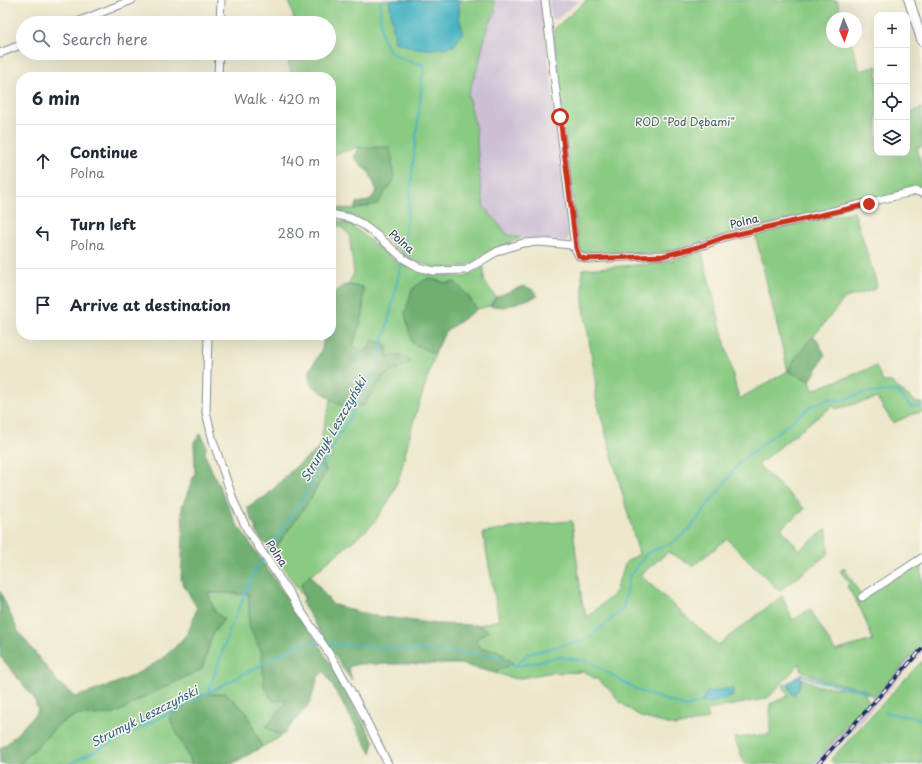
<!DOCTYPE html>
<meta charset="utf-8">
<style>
body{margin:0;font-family:"Playpen Sans",sans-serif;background:#f2f2f3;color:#1f2937}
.controls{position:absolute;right:12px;top:12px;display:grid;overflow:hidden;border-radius:8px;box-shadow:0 4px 16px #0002}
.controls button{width:36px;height:36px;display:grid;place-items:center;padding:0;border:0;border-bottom:1px solid #e0e1e3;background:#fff;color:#1f2937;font:20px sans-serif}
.compass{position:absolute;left:826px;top:12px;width:36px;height:36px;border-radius:50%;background:#fff;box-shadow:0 4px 16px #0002;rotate:178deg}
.stop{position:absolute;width:12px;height:12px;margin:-9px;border:3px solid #c8321e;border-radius:50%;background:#fff}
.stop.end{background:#c8321e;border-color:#fff;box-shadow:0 1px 4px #0008}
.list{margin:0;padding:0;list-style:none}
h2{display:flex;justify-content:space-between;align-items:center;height:52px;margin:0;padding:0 16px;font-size:17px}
h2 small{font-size:13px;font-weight:400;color:#747a83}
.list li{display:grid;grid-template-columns:26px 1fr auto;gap:12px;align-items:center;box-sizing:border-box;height:72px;padding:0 16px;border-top:1px solid #e0e1e3}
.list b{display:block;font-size:15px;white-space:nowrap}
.list p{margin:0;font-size:13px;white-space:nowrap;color:#747a83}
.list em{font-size:13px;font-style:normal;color:#747a83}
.icon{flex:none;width:22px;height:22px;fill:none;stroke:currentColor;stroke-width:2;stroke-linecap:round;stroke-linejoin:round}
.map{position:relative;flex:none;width:922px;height:764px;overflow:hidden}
.search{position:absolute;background:#fff;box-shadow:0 4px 16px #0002;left:16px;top:16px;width:320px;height:44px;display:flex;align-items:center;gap:10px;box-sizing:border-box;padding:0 14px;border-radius:22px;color:#747a83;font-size:15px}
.panel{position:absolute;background:#fff;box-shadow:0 4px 16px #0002;left:16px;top:72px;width:320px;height:268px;border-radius:16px}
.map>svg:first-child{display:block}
.industrial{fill:#ccbfd4}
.green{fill:#8acb83;stroke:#527d70}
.forest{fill:#6faf71;stroke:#456f68}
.water{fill:#47b4c2;stroke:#317290}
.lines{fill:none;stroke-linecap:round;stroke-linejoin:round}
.stream{stroke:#47b4c2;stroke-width:2}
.street-casing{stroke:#848b94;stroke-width:9}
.secondary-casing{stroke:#848b94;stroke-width:11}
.street{stroke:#fff;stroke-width:7}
.secondary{stroke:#fff;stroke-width:9}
.rail-casing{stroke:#1b2f5e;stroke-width:3.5}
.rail{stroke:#fbf7ec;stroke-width:2;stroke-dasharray:6;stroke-linecap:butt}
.route{stroke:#c8321e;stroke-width:5}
.labels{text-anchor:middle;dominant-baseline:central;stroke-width:3;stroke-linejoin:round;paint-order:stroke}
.park-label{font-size:11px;fill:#3c5e69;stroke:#fbf7ec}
.street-label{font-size:11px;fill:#1b2f5e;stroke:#fbf7ec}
.water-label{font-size:12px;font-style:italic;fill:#2a5e81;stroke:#fbf7ec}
</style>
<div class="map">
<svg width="922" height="764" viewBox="0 0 922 764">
<rect width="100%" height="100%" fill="#fbf7ec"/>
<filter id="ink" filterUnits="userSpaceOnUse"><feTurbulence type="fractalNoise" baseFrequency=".025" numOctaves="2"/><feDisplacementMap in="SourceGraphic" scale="8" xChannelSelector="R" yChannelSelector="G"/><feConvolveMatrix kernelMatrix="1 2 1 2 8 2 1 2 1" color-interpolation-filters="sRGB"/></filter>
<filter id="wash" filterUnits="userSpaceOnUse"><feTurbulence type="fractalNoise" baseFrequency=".012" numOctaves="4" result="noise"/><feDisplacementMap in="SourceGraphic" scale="16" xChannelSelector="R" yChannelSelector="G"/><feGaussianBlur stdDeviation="0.9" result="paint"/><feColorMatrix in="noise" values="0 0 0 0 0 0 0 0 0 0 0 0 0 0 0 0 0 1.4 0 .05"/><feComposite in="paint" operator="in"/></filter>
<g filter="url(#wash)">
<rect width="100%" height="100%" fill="#ece7cb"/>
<!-- industrial -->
<path class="industrial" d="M 494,0 L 542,0 L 569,238 L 566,242 L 521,238 L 508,235 L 484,207 L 480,182 L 476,130 L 468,95 L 478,66 L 487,25 L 495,14 Z
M 549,0 L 580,0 L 557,19 L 551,19 Z
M 922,644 L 922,653 L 822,764 L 813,764 Z"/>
<!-- green -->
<path class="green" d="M 289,0 L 494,0 L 495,14 L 488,24 L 478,66 L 468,95 L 476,130 L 480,182 L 484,207 L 508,235 L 521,238 C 511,242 500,246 490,251 C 480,256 472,265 461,267 C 412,276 395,240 357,218 C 350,214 339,213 331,211 L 331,208 L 355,209 L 377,204 L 394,180 L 359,147 L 331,155 L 331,77 L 292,77 L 288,61 L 305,59 L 303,53 L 329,53 L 329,23 L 295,23 Z
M 587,0 L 837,0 L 843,18 L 832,18 L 832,42 L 851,42 L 860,71 L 877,66 L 877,153 L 907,153 L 907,114 L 922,108 L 922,147 L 917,148 L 922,168 L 922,189 L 749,229 L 661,253 L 591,256 L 581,252 L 577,233 L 553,30 Z
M 854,211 L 877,285 L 873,290 L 845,298 L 795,359 L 788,371 L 810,381 L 813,390 L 876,366 L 883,382 L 891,382 L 917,403 L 922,403 L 922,412 L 913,414 L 893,423 L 877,398 L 836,409 L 833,406 L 803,428 L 758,465 L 805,509 L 781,528 L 799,550 L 827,529 L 828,554 L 779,591 L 727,539 L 693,566 L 668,552 L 640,575 L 718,645 L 782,596 L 793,620 L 810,609 L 835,651 L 873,640 L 862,612 L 847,586 L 850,584 L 840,571 L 844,568 L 862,597 L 922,557 L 922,644 L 874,698 L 864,689 L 822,680 L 801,670 L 800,663 L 770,696 L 765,699 L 707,710 L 709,719 L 675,726 L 641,717 L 621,703 L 609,689 L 598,680 L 584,672 L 547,673 L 516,679 L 495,673 L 513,663 L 497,650 L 481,649 L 475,640 L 489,631 L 478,625 L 499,620 L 483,533 L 534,524 L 572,521 L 582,602 L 587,617 L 614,594 L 626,562 L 639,554 L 595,394 L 596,385 L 583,301 L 582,269 L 663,263 L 702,252 L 739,399 L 788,371 L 755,234 Z
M 331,219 L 350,224 L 398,263 L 435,275 L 463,277 L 484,267 L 484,281 L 496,297 L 490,306 L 477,309 L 465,292 L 454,282 L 446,283 L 428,278 L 412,343 L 435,354 L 412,426 L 400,475 L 390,499 L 372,525 L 301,584 L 306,601 L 273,552 L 311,498 L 326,471 L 318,449 L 331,399 L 340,405 L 363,406 L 385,375 L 411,362 L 387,357 L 387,345 L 373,340 L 365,352 L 353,346 L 363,314 L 363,287 L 348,285 L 354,273 L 349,234 L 341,227 L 331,225 Z
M 208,593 L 249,594 L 249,626 L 262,653 L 264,686 L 288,700 L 267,727 L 282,736 L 262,747 L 247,713 L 226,693 L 200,695 L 169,717 L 192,764 L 20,764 L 58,725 L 76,715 L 115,714 L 146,696 L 202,669 L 213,633 L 224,619 L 215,612 Z
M 922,661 L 922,764 L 834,764 L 831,759 Z
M 802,678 L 819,686 L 862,690 L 869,701 L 813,764 L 745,764 L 734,738 L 770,734 L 770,704 L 788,696 L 783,685 L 788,683 L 792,694 L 801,684 Z"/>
<!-- forest -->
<path class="forest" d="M 359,147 L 389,147 L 392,157 L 394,180 L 377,204 L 355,209 L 357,203 L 369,201 L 377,191 L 370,174 L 354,158 Z
M 428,278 L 446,283 L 455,282 L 465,292 L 477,309 L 445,332 L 435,354 L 412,343 L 405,314 L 412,289 Z
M 344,285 L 363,287 L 363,314 L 353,346 L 365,352 L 373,340 L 387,345 L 387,357 L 402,354 L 411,362 L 385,375 L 363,406 L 340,405 L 310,384 L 310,370 L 322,349 L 324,335 L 331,335 L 331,295 Z
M 523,286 L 532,289 L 538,296 L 505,307 L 490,306 L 496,297 Z
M 811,338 L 816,338 L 825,355 L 810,381 L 788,371 L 795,359 Z
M 201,433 L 206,446 L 205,455 L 235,521 L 281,589 L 304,620 L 338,677 L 374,742 L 371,753 L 324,671 L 318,677 L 310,703 L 282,736 L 266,727 L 288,700 L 273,701 L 264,686 L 262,653 L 249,626 L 249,594 L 208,593 L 215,612 L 224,619 L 213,633 L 202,669 L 146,696 L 115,714 L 76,715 L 58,725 L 20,764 L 0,764 L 0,749 L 10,741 L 38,711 L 34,698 L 0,656 L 0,591 L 18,631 L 58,682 L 75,697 C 116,684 158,670 185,636 C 191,629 194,616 197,608 L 181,580 L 183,536 L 182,507 L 195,473 L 194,442 Z
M 318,449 L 326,471 L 311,498 L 273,552 L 259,537 L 247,507 L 266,496 L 292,470 Z
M 310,575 L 332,604 L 368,615 L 438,624 L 478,625 L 489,631 L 475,640 L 481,649 L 497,650 L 513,663 L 495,673 L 461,664 L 359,664 L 348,667 L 352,680 L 344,670 L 301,601 L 305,599 L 301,584 Z
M 226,693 L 247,713 L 262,747 L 232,764 L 192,764 L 169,717 L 200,695 Z"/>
<!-- water -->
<path class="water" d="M 389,0 L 459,0 L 459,17 L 463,32 L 454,46 C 430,51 418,50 395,42 Z
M 801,674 L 801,684 L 794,695 L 792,694 L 788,683 Z
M 734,688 L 732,697 L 707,704 L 701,702 L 707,692 Z"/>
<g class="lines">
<!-- stream -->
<path class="stream" d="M 380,0 C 381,40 378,56 424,65 L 403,255
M 325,643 L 497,656 L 514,667 L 558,657 L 588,661 L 639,691 L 686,707 L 701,702
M 514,667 L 527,654 L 588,639 L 623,609 L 629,577 L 647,553 L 670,544 L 689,530 L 742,460 L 813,405 L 831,398 L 840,401 L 864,393 L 897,391 L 911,407 L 922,406
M 801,674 L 821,682 L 862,690 L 868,694
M 208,693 L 304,642 L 319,643
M 885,711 L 888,713 L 922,719
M 69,764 L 208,693 L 231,626 L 253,575 L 302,500 L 374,375 L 386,331 L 402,260"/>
</g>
</g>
<g filter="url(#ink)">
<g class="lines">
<defs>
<path id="street" d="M 545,0 L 575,248
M 75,23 L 132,0
M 220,23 L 221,0
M 0,53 L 23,44
M 218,77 L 219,53
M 331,214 L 350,218 L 362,224 L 378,236 L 404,259 L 418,267 L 433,271 L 466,270 L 498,251 L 523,243 L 540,242 L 571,245 L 575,248 L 579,256 L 588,259 L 668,255 L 704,245 L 725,237 L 916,191 L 922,193
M 208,335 L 206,412 L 213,441 L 234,502 L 247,529 L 334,661 L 358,704 L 388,764
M 862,597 L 922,558"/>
<path id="secondary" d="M 909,0 L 922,41"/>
</defs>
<!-- street casing -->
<use href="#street" class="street-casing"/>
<!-- secondary casing -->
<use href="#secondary" class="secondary-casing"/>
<!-- street -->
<use href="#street" class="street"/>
<!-- secondary -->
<use href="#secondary" class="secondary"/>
<defs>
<path id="rail" d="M 818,764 L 922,649"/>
</defs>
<!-- rail casing -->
<use href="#rail" class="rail-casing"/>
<!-- rail -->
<use href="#rail" class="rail"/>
</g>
</g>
<g class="lines" filter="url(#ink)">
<!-- route -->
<path class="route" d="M 560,117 L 576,248 L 579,256 L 585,259 L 663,256 L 698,247 L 725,237 L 869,204"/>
</g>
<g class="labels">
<!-- park labels -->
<g class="park-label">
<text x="685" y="121">ROD "Pod Dębami"</text>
</g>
<!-- street labels -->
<g class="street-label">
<text transform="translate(744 221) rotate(-14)">Polna</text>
<text transform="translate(402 241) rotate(41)">Polna</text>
<text transform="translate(277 553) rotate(56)">Polna</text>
</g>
<!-- water labels -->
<g class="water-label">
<text transform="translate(333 429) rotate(-60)">Strumyk Leszczyński</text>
<text transform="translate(144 716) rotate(-27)">Strumyk Leszczyński</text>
</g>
</g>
</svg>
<div class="controls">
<button>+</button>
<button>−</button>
<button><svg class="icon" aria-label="locate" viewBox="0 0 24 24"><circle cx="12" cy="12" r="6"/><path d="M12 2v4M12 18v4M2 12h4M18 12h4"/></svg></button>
<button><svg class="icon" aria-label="layers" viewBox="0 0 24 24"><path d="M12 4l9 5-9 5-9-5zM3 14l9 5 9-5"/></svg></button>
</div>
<svg class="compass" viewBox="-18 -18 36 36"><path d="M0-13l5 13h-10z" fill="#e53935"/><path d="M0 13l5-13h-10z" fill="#747a83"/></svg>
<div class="stop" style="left:560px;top:117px"></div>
<div class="stop end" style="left:869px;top:204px"></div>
<div class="search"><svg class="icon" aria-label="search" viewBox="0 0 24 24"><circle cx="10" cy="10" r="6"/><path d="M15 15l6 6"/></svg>Search here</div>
<section class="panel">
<h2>6 min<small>Walk · 420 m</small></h2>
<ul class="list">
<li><svg class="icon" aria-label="ahead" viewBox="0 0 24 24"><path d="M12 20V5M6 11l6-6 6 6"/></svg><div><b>Continue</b><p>Polna</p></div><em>140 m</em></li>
<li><svg class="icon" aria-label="left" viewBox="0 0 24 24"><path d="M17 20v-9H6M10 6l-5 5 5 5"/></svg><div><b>Turn left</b><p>Polna</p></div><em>280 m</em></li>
<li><svg class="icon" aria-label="arrive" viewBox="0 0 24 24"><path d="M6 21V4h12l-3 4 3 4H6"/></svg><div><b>Arrive at destination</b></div></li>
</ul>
</section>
</div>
